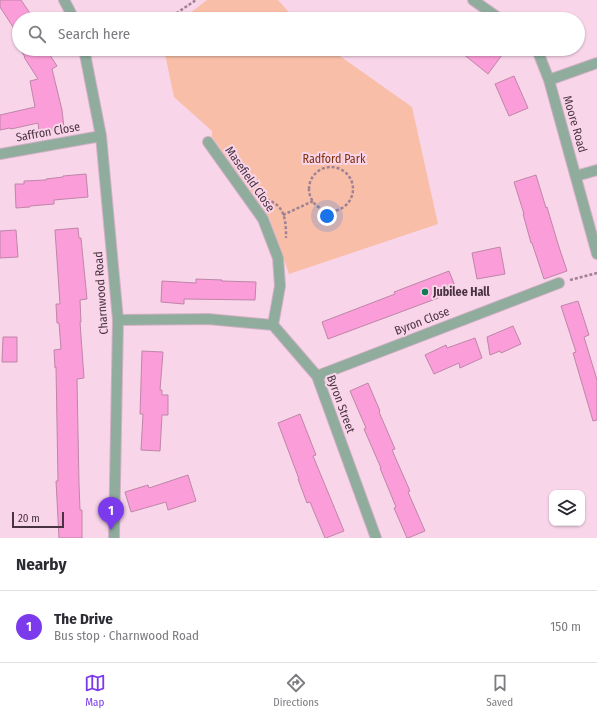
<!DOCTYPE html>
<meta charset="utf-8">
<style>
body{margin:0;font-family:"Fira Sans Condensed",sans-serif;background:#f7f7f7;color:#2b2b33}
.controls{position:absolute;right:12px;bottom:12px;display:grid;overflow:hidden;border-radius:8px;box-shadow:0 1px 3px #0004}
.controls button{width:36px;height:36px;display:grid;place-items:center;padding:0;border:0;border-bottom:1px solid #e1e1e2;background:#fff;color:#2b2b33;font:20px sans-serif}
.scale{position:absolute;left:12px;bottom:10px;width:52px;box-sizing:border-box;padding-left:4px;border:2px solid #4a3341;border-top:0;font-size:11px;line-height:14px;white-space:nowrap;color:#4a3341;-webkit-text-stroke:3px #f9d5ea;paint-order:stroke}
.you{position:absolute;left:327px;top:216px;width:14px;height:14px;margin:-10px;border:3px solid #fff;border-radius:50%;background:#1a73e8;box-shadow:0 0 0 6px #1a73e833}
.badge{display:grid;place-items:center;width:26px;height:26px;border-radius:50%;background:#7c3aed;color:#fff;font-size:13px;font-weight:700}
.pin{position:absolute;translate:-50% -33px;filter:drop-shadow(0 1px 2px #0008)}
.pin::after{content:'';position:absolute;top:21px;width:14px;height:12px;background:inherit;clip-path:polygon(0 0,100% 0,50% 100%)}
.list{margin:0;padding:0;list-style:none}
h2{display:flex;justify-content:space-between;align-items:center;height:52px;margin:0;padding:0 16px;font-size:17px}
h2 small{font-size:13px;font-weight:400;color:#7c7c81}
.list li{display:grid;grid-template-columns:26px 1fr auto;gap:12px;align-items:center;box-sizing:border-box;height:72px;padding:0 16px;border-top:1px solid #e1e1e2}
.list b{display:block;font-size:15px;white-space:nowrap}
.list p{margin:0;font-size:13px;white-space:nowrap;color:#7c7c81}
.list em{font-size:13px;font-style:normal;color:#7c7c81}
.icon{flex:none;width:22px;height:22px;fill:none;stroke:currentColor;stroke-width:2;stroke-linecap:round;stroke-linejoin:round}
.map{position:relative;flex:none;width:597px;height:538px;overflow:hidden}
.search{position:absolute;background:#fff;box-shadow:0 1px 3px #0004;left:12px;right:12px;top:12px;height:44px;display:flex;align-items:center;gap:10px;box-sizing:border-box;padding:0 14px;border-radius:22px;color:#7c7c81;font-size:15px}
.sheet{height:124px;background:#fff}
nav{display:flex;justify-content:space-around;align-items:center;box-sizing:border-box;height:56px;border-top:1px solid #e1e1e2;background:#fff;font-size:11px;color:#7c7c81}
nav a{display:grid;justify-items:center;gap:2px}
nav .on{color:#7c3aed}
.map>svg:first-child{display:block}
.green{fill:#f9bea7}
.building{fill:#fa9dd8;stroke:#be86a8}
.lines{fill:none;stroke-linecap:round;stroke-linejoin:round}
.minor-casing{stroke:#d2b1c5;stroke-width:12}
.path{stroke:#9f8293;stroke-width:2.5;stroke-dasharray:3 2;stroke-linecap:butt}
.minor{stroke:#90ac9d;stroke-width:10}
.poi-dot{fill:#107a53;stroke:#f9d5ea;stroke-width:1.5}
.labels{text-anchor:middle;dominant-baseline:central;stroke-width:4;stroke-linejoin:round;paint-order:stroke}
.street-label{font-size:12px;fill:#4a3341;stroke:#f9d5ea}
.park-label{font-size:12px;fill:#7e310c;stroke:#f9d5ea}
.poi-label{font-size:12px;font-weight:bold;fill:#4a3341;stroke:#f9d5ea;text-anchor:start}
</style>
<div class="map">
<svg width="597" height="538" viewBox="0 0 597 538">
<rect width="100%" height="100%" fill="#f9d5ea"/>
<!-- green -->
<path class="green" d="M 207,0 L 278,0 L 295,19 L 182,19 Z
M 164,49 L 330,49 L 412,107 L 438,224 L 289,274 L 269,217 L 212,137 L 212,131 L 174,97 Z"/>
<!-- building -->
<path class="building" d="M 0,0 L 21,0 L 34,19 L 19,19 L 19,36 L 0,7 Z
M 20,49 L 46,49 L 57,66 L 52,69 L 62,110 L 64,128 L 39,132 L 38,123 L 11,129 L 10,128 L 0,130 L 0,115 L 35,107 L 30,81 L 38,79 L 24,57 L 25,57 Z
M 457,49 L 494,49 L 502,55 L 488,74 Z
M 514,76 L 528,108 L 509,116 L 495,84 Z
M 86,174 L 88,197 L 54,200 L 54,204 L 30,206 L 30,207 L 16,208 L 15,184 L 24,184 L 24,181 L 46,180 L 46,179 L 63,177 L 63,176 Z
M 536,175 L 546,208 L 547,207 L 558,244 L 567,271 L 544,279 L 532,243 L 531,243 L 523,214 L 524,214 L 514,182 Z
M 78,228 L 79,238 L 81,238 L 87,299 L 80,300 L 81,322 L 80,322 L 84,378 L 77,379 L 79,484 L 80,510 L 82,510 L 82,538 L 59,538 L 56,481 L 58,481 L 56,367 L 55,368 L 54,350 L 61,349 L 59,323 L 57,323 L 56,304 L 60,304 L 55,230 Z
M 16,230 L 18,257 L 0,258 L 0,231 Z
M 500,247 L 505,274 L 477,279 L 472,253 Z
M 449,271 L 457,291 L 328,339 L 322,322 L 395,294 L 394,292 Z
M 196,279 L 222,280 L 222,281 L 256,282 L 255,300 L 184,299 L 184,304 L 161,302 L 162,281 L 196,283 Z
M 578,301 L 589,335 L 584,337 L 597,380 L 597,420 L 593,421 L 573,353 L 576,352 L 561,306 Z
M 513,326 L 521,344 L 501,353 L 500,351 L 490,355 L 487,337 Z
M 3,337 L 17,337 L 17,362 L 2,362 Z
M 475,338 L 482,358 L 460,368 L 459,363 L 434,374 L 425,355 L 446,345 L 447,348 Z
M 142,351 L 163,352 L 160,390 L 162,390 L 162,395 L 168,395 L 168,415 L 162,415 L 160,451 L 141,450 L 143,414 L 140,414 Z
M 368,383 L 380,411 L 379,412 L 395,449 L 392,450 L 410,491 L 408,492 L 425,531 L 408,538 L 407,538 L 394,508 L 396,507 L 380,468 L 381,468 L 364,429 L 366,428 L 350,391 Z
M 300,414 L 316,455 L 313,456 L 344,531 L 326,538 L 325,538 L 310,502 L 307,503 L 298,479 L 299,479 L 278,423 Z
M 188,475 L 196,501 L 168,510 L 166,502 L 131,512 L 125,492 L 148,485 L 149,488 Z"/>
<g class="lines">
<defs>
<path id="minor" d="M 64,0 L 74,19
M 473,0 L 500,19
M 84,49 L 101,136 L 118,320 L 114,538
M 535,49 L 538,52 L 549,80 L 597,254
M 549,80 L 597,63
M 208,142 L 263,219 L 278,258 L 280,286 L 273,325
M 0,154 L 101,136
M 576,176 L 597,170
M 118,320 L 208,319 L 273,325 L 317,376 L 376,538
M 317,376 L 559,283"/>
</defs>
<!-- minor casing -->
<use href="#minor" class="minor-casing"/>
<!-- path -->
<path class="path" d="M 168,19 L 196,0
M309 189a22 22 0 1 1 44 0a22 22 0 1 1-44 0Z
M 267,199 C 270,201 275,203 278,206 C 286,214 286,227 286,238
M 283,215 L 313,201
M 570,280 L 597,273"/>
<!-- minor -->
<use href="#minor" class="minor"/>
</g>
<!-- markers -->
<circle class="poi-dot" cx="425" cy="292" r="4"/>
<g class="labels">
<!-- street labels -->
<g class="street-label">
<text transform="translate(575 124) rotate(74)">Moore Road</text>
<text transform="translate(48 132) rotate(-10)">Saffron Close</text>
<text transform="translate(250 179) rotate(55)">Masefield Close</text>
<text transform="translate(101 293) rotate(-94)">Charnwood Road</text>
<text transform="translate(422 321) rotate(-21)">Byron Close</text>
<text transform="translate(341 404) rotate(70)">Byron Street</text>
</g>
<!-- park labels -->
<g class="park-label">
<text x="334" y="159">Radford Park</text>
</g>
<!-- poi labels -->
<g class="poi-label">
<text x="433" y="292">Jubilee Hall</text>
</g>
</g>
</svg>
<div class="controls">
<button><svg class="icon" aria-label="layers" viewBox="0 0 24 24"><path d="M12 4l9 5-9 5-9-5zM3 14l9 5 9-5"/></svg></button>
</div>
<div class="scale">20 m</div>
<div class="you"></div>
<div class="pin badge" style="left:111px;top:530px">1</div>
<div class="search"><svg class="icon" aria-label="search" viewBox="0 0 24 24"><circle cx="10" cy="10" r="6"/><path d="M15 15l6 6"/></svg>Search here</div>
</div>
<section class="sheet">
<h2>Nearby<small></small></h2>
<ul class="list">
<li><span class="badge">1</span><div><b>The Drive</b><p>Bus stop · Charnwood Road</p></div><em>150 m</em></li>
</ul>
</section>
<nav>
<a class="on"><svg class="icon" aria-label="map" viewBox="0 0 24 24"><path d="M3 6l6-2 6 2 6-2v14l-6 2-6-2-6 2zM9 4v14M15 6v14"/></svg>Map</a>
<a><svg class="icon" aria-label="directions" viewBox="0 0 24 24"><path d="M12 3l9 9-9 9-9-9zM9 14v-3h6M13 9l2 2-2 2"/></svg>Directions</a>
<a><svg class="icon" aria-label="saved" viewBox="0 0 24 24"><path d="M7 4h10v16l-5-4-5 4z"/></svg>Saved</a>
</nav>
